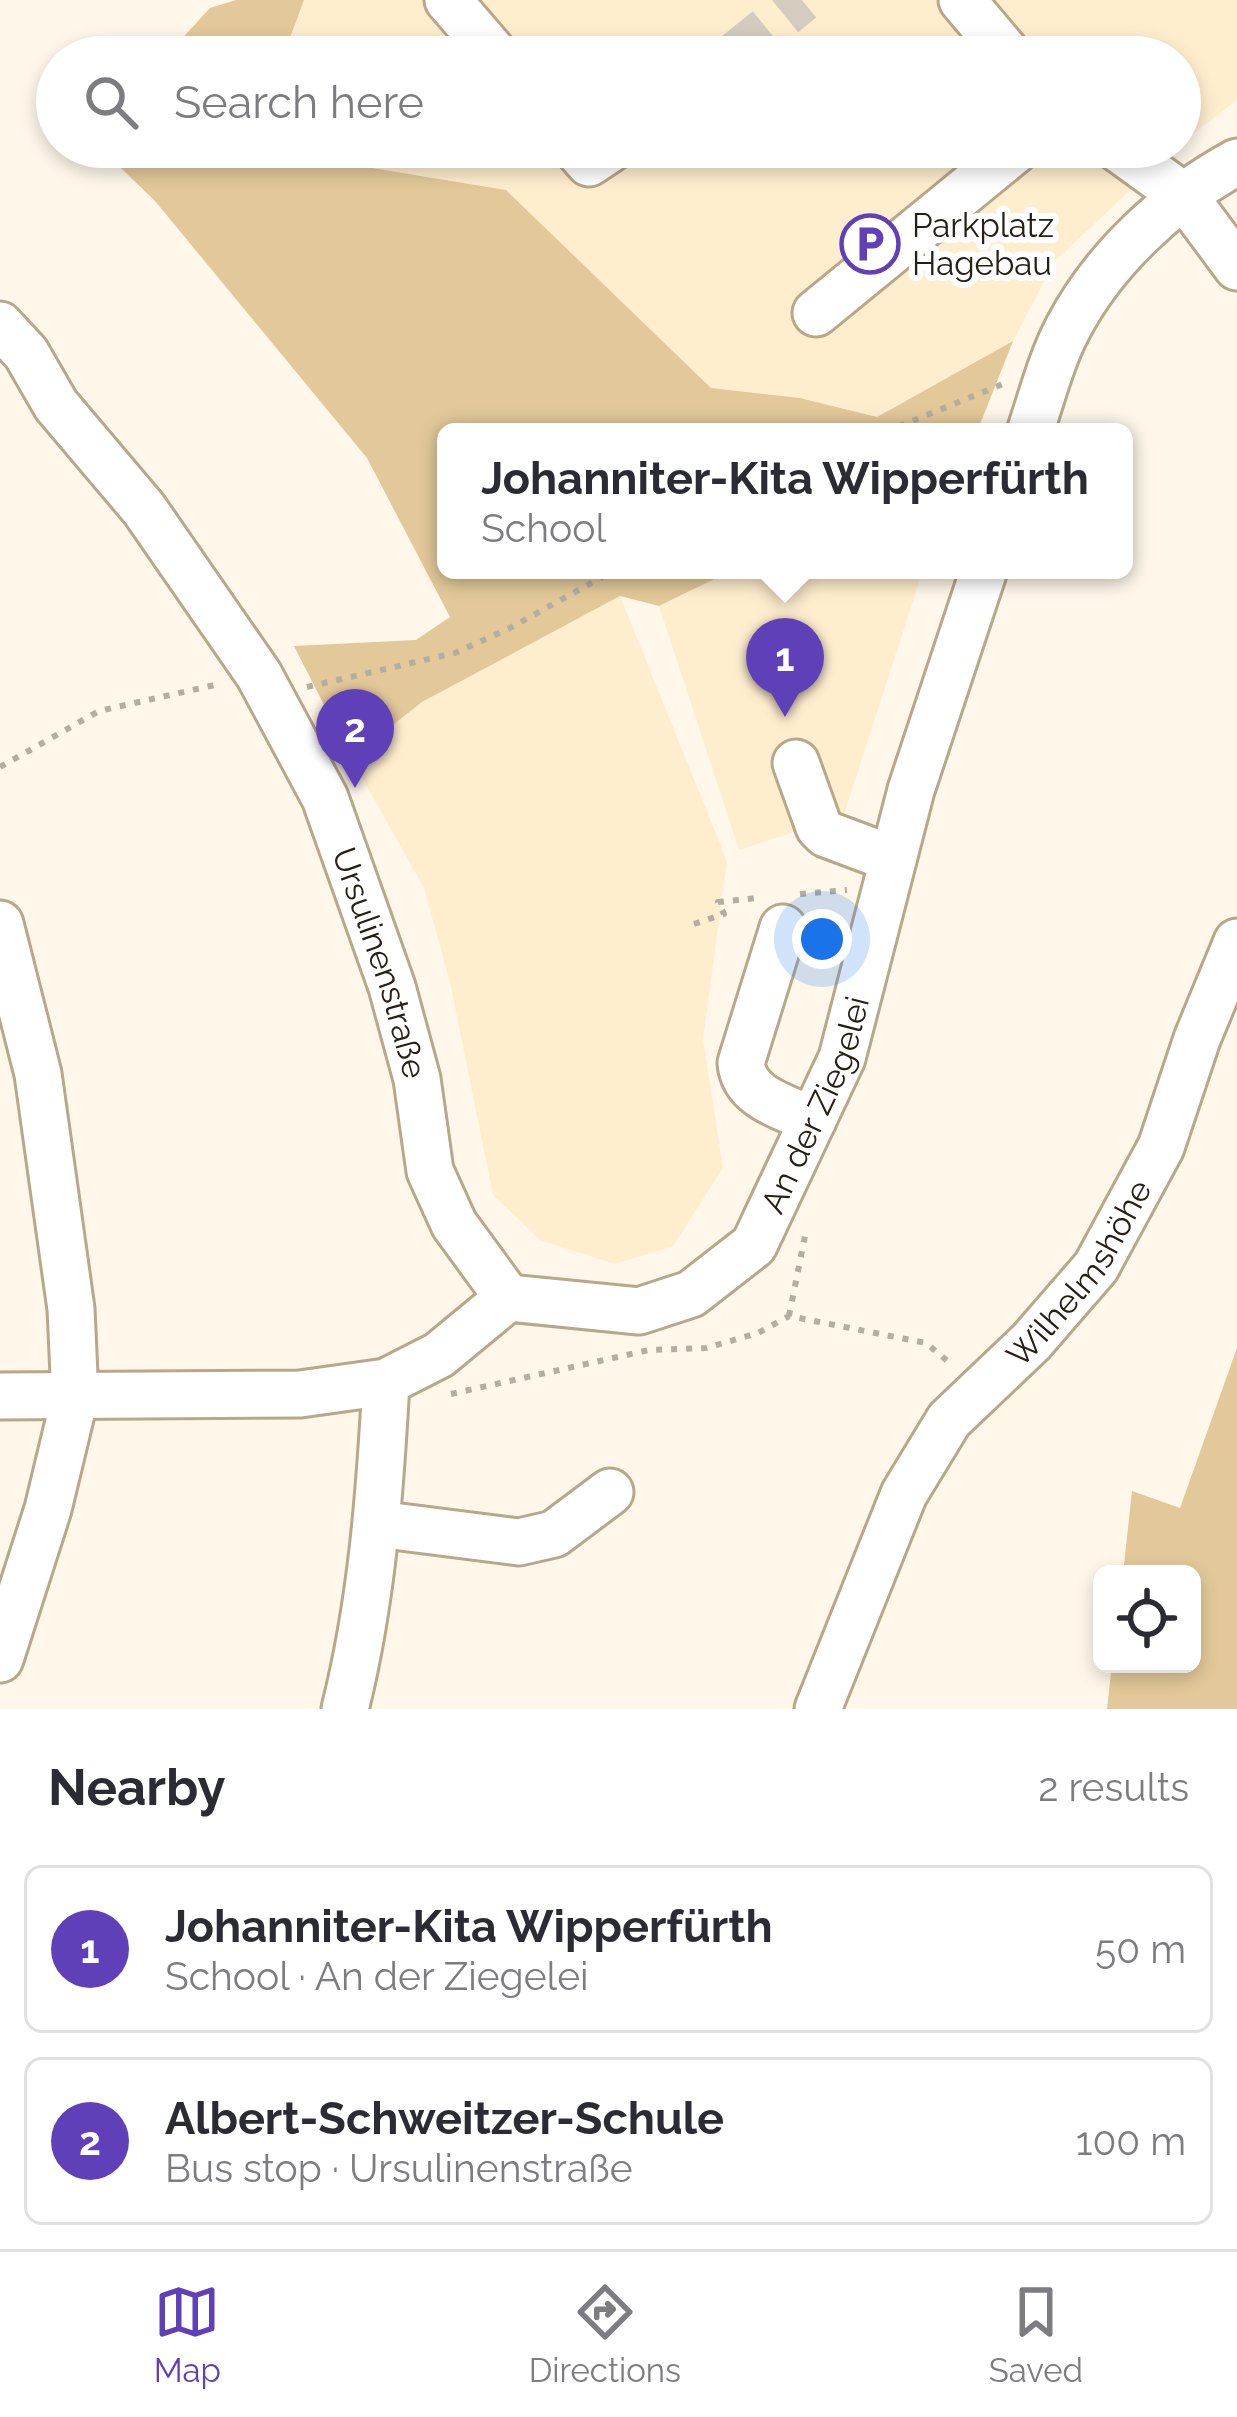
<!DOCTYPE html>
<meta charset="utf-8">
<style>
body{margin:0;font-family:Raleway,sans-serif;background:#f2f2f3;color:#2b2b33}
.controls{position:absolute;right:36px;bottom:36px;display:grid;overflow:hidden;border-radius:18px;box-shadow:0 6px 18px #0003}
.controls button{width:108px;height:108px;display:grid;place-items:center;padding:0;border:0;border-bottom:3px solid #e1e1e2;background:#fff;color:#2b2b33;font:60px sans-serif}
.you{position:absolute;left:822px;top:939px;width:42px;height:42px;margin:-30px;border:9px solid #fff;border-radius:50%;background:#1a73e8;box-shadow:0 0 0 18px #1a73e833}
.badge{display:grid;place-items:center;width:78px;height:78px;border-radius:50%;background:#5f40b8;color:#fff;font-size:39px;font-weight:700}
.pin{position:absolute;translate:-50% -99px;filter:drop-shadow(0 3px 6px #0008)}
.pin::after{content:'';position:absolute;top:63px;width:42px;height:36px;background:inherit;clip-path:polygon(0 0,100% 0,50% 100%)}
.popup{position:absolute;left:437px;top:423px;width:696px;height:156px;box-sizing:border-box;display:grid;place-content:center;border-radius:18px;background:#fff;filter:drop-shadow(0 3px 9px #0005);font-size:39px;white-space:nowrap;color:#7c7c81}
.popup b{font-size:45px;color:#2b2b33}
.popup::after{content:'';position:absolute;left:50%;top:100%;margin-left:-24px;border:24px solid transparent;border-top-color:#fff}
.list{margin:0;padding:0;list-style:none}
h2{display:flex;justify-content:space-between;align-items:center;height:156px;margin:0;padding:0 48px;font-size:51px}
h2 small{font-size:39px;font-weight:400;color:#7c7c81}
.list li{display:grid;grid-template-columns:78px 1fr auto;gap:36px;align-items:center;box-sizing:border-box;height:168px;margin:0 24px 24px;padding:0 24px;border:3px solid #e1e1e2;border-radius:18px}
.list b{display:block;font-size:45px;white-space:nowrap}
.list p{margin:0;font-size:39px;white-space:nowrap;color:#7c7c81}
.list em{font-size:39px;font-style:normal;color:#7c7c81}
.icon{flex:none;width:66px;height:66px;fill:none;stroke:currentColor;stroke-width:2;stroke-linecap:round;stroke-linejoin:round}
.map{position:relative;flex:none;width:1237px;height:1709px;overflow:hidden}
.search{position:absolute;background:#fff;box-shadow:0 6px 18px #0003;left:36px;right:36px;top:36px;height:132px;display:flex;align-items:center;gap:30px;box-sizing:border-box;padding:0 42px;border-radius:66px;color:#7c7c81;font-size:45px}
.sheet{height:540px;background:#fff}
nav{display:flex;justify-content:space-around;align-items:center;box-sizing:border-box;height:168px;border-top:3px solid #e1e1e2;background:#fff;font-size:33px;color:#7c7c81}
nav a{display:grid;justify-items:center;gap:6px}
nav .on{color:#5f40b8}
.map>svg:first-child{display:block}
.built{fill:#ffeece}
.green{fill:#e3c999}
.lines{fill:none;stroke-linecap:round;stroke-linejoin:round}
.minor-tunnel{stroke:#d3ccbf;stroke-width:45;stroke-dasharray:45 22;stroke-linecap:butt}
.minor-casing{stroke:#b8a789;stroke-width:51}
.path{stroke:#b4ada1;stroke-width:6;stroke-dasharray:6 9;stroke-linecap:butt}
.minor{stroke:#fff;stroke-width:45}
.labels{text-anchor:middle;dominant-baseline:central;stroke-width:12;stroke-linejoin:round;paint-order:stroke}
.poi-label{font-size:33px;fill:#262014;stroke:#fff;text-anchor:start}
.street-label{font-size:33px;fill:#262014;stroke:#fff}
</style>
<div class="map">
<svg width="1237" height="1709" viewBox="0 0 1237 1709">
<rect width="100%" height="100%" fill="#fef7ea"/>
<!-- built -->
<path class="built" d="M 304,0 L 1237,0 L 1237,100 L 1180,144 L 1180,57 L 283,57 Z
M 322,147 L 1176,147 L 1055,261 L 1013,341 L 877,417 L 800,398 L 711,388 L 506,190 L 336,162 Z
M 733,570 L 923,570 L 830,858 L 803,829 L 739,850 L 659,606 Z
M 620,596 L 727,861 L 703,1039 L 723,1168 L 673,1246 L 615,1264 L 540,1240 L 493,1195 L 450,982 L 424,888 L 351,758 L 422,702 Z"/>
<!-- green -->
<path class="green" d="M 236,0 L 304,0 L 283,57 L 165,57 L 210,8 Z
M 99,147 L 323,147 L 336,162 L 506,190 L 711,388 L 800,398 L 877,417 L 1013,341 L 977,432 L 446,432 L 446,570 L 733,570 L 659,606 L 620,596 L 422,702 L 351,758 L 294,646 L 416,640 L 450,617 L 367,458 L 155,201 Z
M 1237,1348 L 1237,1709 L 1107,1709 L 1112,1664 L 1192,1664 L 1192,1574 L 1123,1574 L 1132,1491 L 1180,1508 Z"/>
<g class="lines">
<!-- minor-tunnel -->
<path class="minor-tunnel" d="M 732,57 L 802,0"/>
<defs>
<g id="minor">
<path d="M 448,0 L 497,57"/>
<path d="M 962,0 L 1010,57"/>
<path d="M 575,147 L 589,163 L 613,147"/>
<path d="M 1116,147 L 1185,197 L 1237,267"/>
<path d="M 816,313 L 1019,147"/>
<path id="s1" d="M 0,325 L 26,353 L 56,405 L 144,509 L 259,675 L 325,798 L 392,987 L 417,1079 L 430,1171 L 454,1224 L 508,1298"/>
<path d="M 1030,432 C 1042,397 1051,360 1068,328 C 1104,259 1169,199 1237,162"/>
<path d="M 796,763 L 819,827 L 826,834 L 893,859"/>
<path d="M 0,924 L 38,1074 L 71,1309 L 75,1397 L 48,1509 L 0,1659"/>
<path d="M 783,928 L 741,1063 C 744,1098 785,1107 813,1120"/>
<path id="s2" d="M 508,1298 L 639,1311 L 691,1294 L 754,1245 L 842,1058 L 911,790 L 984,570"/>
<path d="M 0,1396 L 300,1394 L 386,1382 L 439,1355 L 508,1298"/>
<path d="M 377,1524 L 519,1542 L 554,1534 L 610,1492"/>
<path d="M 345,1709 C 372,1602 380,1492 386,1382"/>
<path id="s3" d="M 818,1709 L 904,1494 L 949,1420 L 1031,1342 L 1096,1267 L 1161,1147 L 1197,1039 L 1237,942"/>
</g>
</defs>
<!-- minor casing -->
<use href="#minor" class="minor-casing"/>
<!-- path -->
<path class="path" d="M 885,432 L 1003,384
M 307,687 L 455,653 L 508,629 L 615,570
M 0,767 L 99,711 L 219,684
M 800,894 L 847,890
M 694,924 L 724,914 L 718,902 L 757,898
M 789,1316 L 806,1231
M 451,1394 L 649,1350 L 706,1348 L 758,1333 L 789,1316 L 926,1343 L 951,1364"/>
<!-- minor -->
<use href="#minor" class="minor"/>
</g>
<!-- icons -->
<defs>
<symbol id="parking-ring" viewBox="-11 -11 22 22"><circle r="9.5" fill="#fff" stroke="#5f40b8" stroke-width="1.5"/><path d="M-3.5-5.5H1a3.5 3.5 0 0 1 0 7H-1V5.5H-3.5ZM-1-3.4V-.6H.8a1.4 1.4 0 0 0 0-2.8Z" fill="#5f40b8"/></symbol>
</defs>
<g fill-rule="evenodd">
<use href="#parking-ring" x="837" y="211" width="66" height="66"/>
</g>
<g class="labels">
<!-- poi labels -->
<g class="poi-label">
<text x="912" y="225">Parkplatz<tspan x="912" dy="38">Hagebau</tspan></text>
</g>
<!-- street labels -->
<g class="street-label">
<text stroke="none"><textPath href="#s1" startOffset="750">Ursulinenstraße</textPath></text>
<text stroke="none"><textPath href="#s2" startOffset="420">An der Ziegelei</textPath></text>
<text stroke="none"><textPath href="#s3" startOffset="516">Wilhelmshöhe</textPath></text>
</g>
</g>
</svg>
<div class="controls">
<button><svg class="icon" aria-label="locate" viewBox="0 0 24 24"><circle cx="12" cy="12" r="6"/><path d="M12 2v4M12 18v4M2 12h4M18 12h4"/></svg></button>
</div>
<div class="you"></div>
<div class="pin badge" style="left:785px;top:717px">1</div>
<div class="popup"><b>Johanniter-Kita Wipperfürth</b>School</div>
<div class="pin badge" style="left:355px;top:788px">2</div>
<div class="search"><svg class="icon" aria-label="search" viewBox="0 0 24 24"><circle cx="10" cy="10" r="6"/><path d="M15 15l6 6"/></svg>Search here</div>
</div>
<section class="sheet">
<h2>Nearby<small>2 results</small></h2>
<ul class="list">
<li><span class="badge">1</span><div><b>Johanniter-Kita Wipperfürth</b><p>School · An der Ziegelei</p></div><em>50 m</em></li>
<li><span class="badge">2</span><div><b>Albert-Schweitzer-Schule</b><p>Bus stop · Ursulinenstraße</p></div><em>100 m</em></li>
</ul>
</section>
<nav>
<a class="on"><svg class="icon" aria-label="map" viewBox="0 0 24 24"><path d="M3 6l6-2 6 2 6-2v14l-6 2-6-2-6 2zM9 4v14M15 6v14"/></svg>Map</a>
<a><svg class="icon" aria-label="directions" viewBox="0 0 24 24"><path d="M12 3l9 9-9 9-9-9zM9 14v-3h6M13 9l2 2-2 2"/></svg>Directions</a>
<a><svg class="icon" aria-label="saved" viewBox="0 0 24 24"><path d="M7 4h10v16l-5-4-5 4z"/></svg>Saved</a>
</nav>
